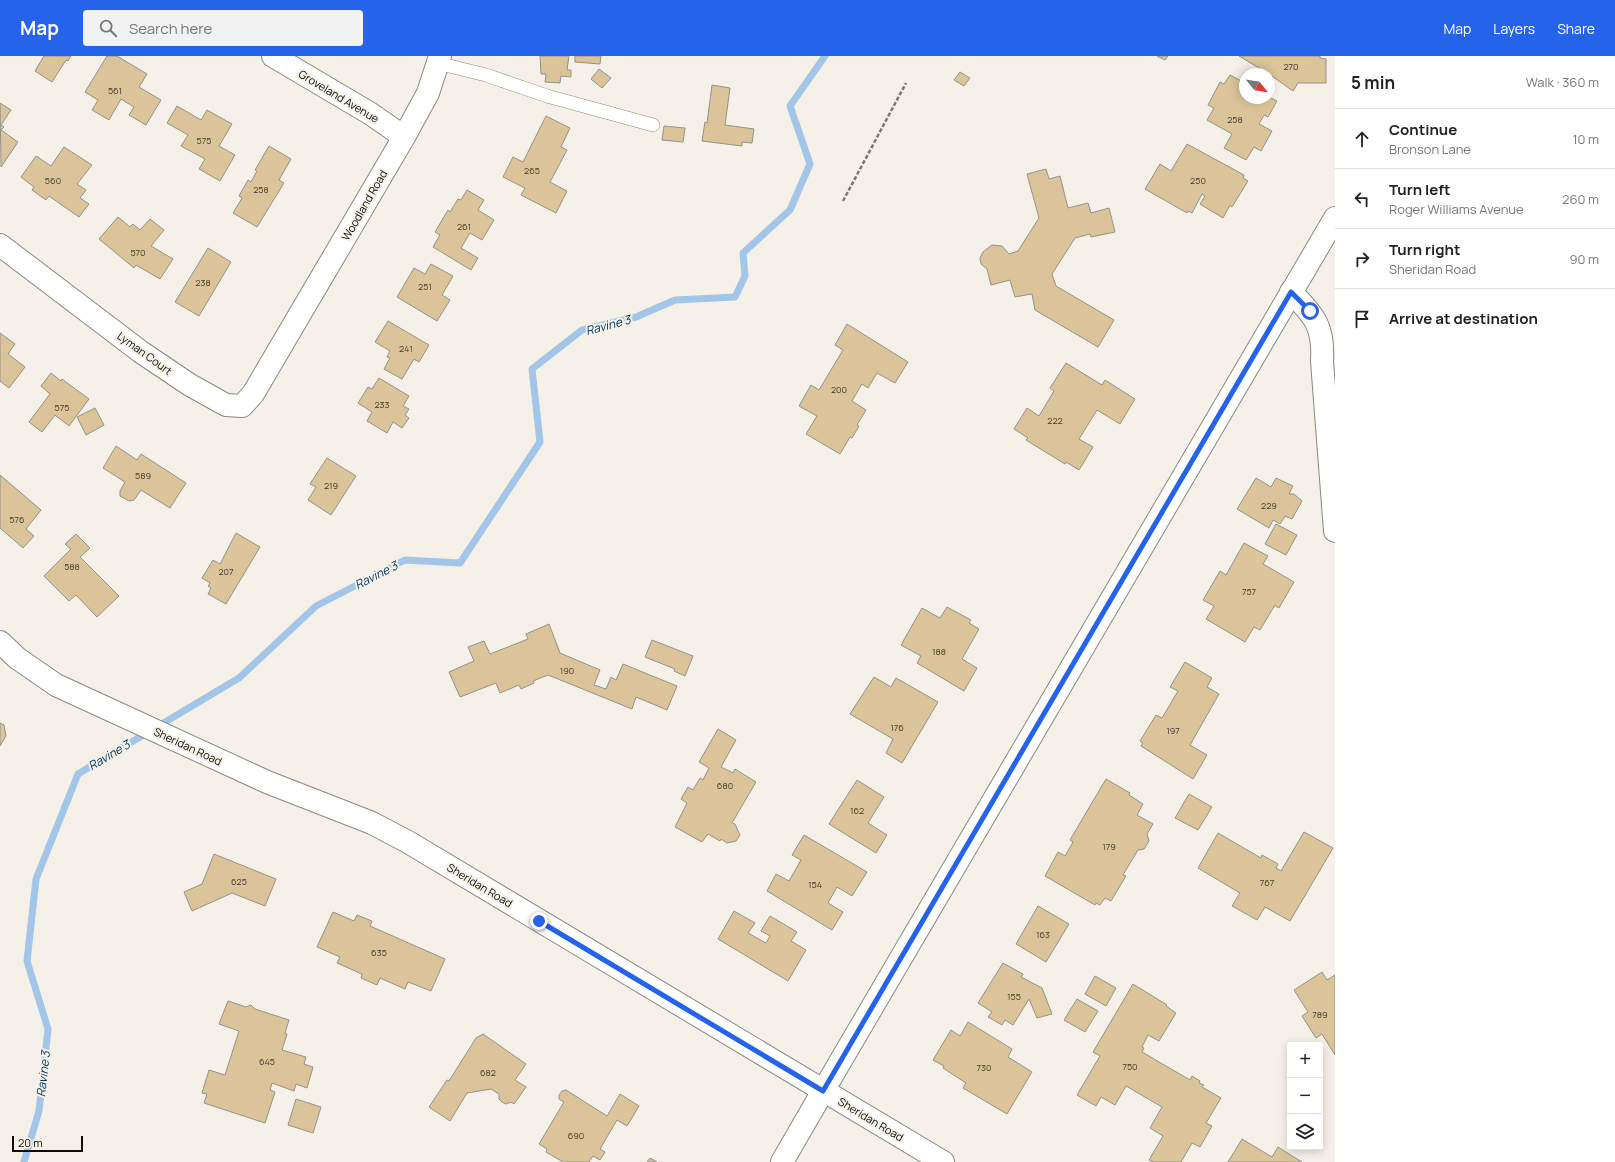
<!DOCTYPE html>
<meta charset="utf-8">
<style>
body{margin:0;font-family:Manrope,sans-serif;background:#f2f2f2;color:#222}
.controls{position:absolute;right:12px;bottom:12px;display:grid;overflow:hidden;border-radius:4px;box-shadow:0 2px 10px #0003}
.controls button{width:36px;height:36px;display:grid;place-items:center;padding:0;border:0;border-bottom:1px solid #e0e0e0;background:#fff;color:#222;font:20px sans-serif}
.compass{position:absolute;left:1239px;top:12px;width:36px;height:36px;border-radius:50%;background:#fff;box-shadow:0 2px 10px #0003;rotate:120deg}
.scale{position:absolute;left:12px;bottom:10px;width:71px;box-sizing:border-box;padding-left:4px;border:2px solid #0d0c09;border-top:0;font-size:11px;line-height:14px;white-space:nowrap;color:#0d0c09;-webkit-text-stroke:3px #f6f1e8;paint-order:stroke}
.stop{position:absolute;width:12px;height:12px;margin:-9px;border:3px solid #2563eb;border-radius:50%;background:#fff}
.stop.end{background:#2563eb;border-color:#fff;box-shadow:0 1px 4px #0008}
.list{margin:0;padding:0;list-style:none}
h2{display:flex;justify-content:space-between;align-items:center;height:52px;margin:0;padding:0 16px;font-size:17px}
h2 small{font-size:13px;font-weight:400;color:#767676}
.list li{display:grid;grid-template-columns:26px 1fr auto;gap:12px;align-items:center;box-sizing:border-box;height:60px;padding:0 16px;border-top:1px solid #e0e0e0}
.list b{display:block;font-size:15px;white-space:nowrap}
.list p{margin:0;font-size:13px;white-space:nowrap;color:#767676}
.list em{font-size:13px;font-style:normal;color:#767676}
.icon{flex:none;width:22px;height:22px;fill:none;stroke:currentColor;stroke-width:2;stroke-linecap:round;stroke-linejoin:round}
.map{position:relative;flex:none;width:1335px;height:1106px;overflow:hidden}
header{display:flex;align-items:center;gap:24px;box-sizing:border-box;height:56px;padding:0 20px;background:#2563eb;color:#fff}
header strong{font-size:19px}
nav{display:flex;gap:22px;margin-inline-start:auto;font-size:14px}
.search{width:280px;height:36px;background:#f2f2f2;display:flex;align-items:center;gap:10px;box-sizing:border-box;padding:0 14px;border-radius:4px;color:#767676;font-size:15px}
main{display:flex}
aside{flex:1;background:#fff}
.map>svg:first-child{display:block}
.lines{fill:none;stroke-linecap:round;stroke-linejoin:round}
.stream{stroke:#a2c5e8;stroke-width:7}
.building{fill:#dbc499;stroke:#959188}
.service-casing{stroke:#8c887f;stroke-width:14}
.minor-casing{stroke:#8c887f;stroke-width:24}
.tertiary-casing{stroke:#8c887f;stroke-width:24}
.path{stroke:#7c7973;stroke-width:2.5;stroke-dasharray:4 2;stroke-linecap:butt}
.service{stroke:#fff;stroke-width:13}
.minor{stroke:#fff;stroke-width:22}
.tertiary{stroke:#fff;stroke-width:22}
.route{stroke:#2563eb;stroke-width:5}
.labels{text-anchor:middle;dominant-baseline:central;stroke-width:4;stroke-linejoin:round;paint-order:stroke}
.number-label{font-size:9px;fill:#403a2d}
.street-label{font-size:11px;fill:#0d0c09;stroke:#f6f1e8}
.water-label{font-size:12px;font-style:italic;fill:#003863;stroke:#f6f1e8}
</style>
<header>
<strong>Map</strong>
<div class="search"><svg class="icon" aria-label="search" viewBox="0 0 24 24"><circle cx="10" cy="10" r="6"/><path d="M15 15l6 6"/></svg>Search here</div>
<nav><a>Map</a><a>Layers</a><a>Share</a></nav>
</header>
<main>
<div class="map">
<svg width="1335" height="1106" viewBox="0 0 1335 1106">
<rect width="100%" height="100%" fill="#f6f1e8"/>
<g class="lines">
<!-- stream -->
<path class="stream" d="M 24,1106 L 39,1055 L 48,973 L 27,905 L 36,823 L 78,718 L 239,622 L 316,550 L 405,504 L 460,507 L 540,386 L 532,313 L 582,274 L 636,261 L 675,244 L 735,241 L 745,220 L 743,197 L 790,154 L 810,108 L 790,50 L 825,0"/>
</g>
<!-- building -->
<path class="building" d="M 44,0 L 71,0 L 68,5 L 66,4 L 52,26 L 35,15 Z
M 107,0 L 117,0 L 147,18 L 139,31 L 161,44 L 146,69 L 129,59 L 134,51 L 121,43 L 109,64 L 92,54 L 98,44 L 85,36 Z
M 540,0 L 569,0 L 567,14 L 571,14 L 571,21 L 561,20 L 560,27 L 545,26 L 546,18 L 541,18 Z
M 575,0 L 601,0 L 600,8 L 575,6 Z
M 1157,0 L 1168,0 L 1165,4 Z
M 1239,0 L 1320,0 L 1320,2 L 1326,3 L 1326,27 L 1298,27 L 1293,35 L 1269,18 Z
M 599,13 L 611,22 L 602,32 L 591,23 Z
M 960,16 L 970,22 L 964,30 L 954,24 Z
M 1230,19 L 1245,27 L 1245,42 L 1269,41 L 1277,45 L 1268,61 L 1264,59 L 1259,68 L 1272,75 L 1261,95 L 1254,91 L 1246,104 L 1224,92 L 1232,78 L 1207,64 L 1214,52 L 1208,49 L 1220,26 L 1224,28 Z
M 712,29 L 730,32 L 725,69 L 754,73 L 752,87 L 742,86 L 742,90 L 702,85 L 705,66 L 707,67 Z
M 0,47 L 11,54 L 1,69 L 4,71 L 1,74 L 18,86 L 1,111 Z
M 177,50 L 201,64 L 207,54 L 232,68 L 219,90 L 235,99 L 220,125 L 199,113 L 205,103 L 181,90 L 188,79 L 167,67 Z
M 546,60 L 570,72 L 561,91 L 567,94 L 550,126 L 567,135 L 556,157 L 521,139 L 525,132 L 503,121 L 513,101 L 523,106 Z
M 664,70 L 685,72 L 683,86 L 662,84 Z
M 1187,88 L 1244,119 L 1243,122 L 1248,125 L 1232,151 L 1230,149 L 1223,162 L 1200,148 L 1205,140 L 1202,138 L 1192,157 L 1188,155 L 1187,157 L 1145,133 L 1160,108 L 1171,115 Z
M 269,90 L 291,103 L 279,124 L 284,127 L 257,171 L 233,157 L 242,142 L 239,140 L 248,124 L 251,126 L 257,115 L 255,114 Z
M 64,91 L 92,109 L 77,128 L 86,134 L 80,142 L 89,148 L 79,161 L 49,140 L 46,144 L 32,134 L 34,131 L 21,121 L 36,100 L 51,110 Z
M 1046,113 L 1049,123 L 1060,120 L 1068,152 L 1088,147 L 1091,157 L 1109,152 L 1115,176 L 1091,181 L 1090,178 L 1075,182 L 1052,218 L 1056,230 L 1114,264 L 1098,291 L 1035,254 L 1032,238 L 1015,241 L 1010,224 L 991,229 L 987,213 L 981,208 L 980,202 L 983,196 L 992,189 L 1002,190 L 1009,198 L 1018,195 L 1039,162 L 1027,118 Z
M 467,134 L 484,144 L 478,154 L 494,164 L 482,184 L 470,177 L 461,192 L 478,202 L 471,214 L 433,191 L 440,179 L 435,176 L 448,154 L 450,156 L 458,143 L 461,144 Z
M 118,161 L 130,171 L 133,168 L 140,174 L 150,163 L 164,174 L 151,190 L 173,203 L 160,223 L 136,209 L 134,212 L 99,183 Z
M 208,192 L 231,206 L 199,260 L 175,246 Z
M 431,208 L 453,220 L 442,239 L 450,244 L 437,265 L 397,241 L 414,212 L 425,218 Z
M 388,265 L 429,289 L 419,306 L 414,303 L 402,323 L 384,313 L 390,302 L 387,301 L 390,295 L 375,286 Z
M 847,268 L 908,306 L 895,327 L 877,317 L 868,332 L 862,328 L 852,345 L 866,354 L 857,369 L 859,370 L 852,382 L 850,381 L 840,398 L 806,378 L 817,360 L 799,350 L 811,329 L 819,334 L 843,294 L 835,289 Z
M 0,277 L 15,288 L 8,298 L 25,311 L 9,332 L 0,325 Z
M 1066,307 L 1102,329 L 1105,324 L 1135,343 L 1120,368 L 1097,354 L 1079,383 L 1093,391 L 1079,414 L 1066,406 L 1065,408 L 1026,384 L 1028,382 L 1014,373 L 1027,352 L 1039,360 L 1054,335 L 1050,332 Z
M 51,317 L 61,325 L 62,323 L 89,343 L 69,370 L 55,359 L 42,376 L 29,366 L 50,338 L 41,330 Z
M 379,322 L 409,340 L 403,350 L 409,353 L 405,359 L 409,362 L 402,372 L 393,366 L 387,377 L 367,365 L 372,356 L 358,347 L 368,331 L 372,333 Z
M 95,352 L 104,369 L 86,379 L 77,361 Z
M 116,390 L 137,404 L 141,398 L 186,427 L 170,452 L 141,434 L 134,444 L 129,445 L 120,440 L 120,435 L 125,426 L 103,412 Z
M 327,402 L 356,420 L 331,459 L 308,444 L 316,431 L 310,428 Z
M 0,419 L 41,454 L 26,473 L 34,480 L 23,492 L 0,472 Z
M 1256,422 L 1271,431 L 1276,422 L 1293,430 L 1289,438 L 1294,438 L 1302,445 L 1292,463 L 1285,460 L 1280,468 L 1273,464 L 1269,472 L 1237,453 Z
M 1276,468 L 1297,479 L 1286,499 L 1265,488 Z
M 236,477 L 260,491 L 226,548 L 208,538 L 211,532 L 208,530 L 210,527 L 202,522 L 213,504 L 220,508 Z
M 76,478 L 90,492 L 80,501 L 119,540 L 97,561 L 76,539 L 69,545 L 44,520 L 71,493 L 65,488 Z
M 1244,487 L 1268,500 L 1263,508 L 1294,526 L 1279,552 L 1275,549 L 1260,574 L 1254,571 L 1245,586 L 1206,563 L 1214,550 L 1203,544 L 1220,515 L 1226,519 Z
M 947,551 L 971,564 L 969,567 L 979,573 L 962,603 L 977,612 L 964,635 L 917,607 L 921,600 L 901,589 L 922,552 L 940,562 Z
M 549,568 L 560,597 L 600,614 L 594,629 L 606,633 L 611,621 L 616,624 L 623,608 L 677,630 L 667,654 L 636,641 L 632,653 L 548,619 L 533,625 L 534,627 L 521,633 L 519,629 L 500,637 L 496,627 L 460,641 L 449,616 L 474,605 L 468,591 L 484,585 L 490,598 L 528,583 L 526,578 Z
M 652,584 L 693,600 L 685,620 L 674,615 L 675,613 L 645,601 Z
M 1185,606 L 1212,622 L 1207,631 L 1219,638 L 1190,689 L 1207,699 L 1193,723 L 1141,690 L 1143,687 L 1140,685 L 1156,659 L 1162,662 L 1178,635 L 1170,631 Z
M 874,621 L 891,631 L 896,622 L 938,646 L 902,707 L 886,697 L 893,683 L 850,658 Z
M 0,667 L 4,669 L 6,680 L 0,690 Z
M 718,673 L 736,684 L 721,711 L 733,717 L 735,713 L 756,726 L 732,767 L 735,768 L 740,779 L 736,785 L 727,787 L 721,783 L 720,785 L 708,778 L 702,786 L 675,771 L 687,747 L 681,743 L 688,731 L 693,734 L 700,722 L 703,724 L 709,712 L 699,706 Z
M 1106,723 L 1130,737 L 1129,739 L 1143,748 L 1137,759 L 1153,768 L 1147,778 L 1149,785 L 1144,793 L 1138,794 L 1123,819 L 1126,820 L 1111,845 L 1105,842 L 1100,849 L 1096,847 L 1095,849 L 1045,820 L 1058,796 L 1065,800 L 1073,786 L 1070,784 Z
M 857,724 L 884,741 L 868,767 L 887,779 L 876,797 L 829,768 Z
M 1189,738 L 1212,751 L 1198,774 L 1175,762 Z
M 1304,776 L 1333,792 L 1290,865 L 1265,851 L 1257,864 L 1232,850 L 1240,837 L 1198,812 L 1218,777 L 1261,802 L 1262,799 L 1278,808 L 1276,812 L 1281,815 Z
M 804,779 L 867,816 L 852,840 L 837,831 L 828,847 L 843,856 L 832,874 L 767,835 L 776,818 L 789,825 L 801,804 L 792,799 Z
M 214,798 L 276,823 L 265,850 L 232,837 L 192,855 L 184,836 L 202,828 Z
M 1038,850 L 1069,868 L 1046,906 L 1016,888 Z
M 734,855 L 755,867 L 748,877 L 766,887 L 770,880 L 761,875 L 770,860 L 797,876 L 791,885 L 806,894 L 788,925 L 718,883 Z
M 333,856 L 354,865 L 357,859 L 372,865 L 370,870 L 445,903 L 431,935 L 408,926 L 405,933 L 380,922 L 377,929 L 361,922 L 362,918 L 337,907 L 340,901 L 317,891 Z
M 1003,907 L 1023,918 L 1021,921 L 1042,932 L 1052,958 L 1037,962 L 1029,943 L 1013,969 L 1005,964 L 1002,969 L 988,961 L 992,956 L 978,947 Z
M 1322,916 L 1327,924 L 1335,919 L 1335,999 L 1322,978 L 1316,982 L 1302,960 L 1308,956 L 1294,934 Z
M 1095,920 L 1116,932 L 1106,950 L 1085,938 Z
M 1133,928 L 1167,949 L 1166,950 L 1176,957 L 1159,985 L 1148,979 L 1142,991 L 1144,992 L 1142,996 L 1190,1024 L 1192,1020 L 1200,1025 L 1199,1027 L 1204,1029 L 1202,1031 L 1221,1042 L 1206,1067 L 1212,1070 L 1200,1091 L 1192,1087 L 1181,1106 L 1153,1106 L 1149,1104 L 1163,1080 L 1150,1072 L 1162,1051 L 1126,1030 L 1115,1049 L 1101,1041 L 1096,1050 L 1077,1039 L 1100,1000 L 1093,996 Z
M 1077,943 L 1098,955 L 1085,976 L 1064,964 Z
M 228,945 L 246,951 L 251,949 L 255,953 L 289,964 L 285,977 L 287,978 L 282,994 L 306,1001 L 304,1008 L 313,1011 L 307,1032 L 296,1028 L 294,1035 L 272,1027 L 270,1034 L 275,1036 L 265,1067 L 204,1047 L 207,1038 L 202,1037 L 209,1014 L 225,1019 L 239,975 L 219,968 Z
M 968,966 L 1012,993 L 1008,1001 L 1032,1016 L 1007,1058 L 963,1032 L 966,1027 L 943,1012 L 944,1010 L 933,1004 L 951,974 L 960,980 Z
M 483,978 L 526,1008 L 515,1024 L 526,1031 L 514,1048 L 511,1046 L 506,1048 L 502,1046 L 499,1043 L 499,1038 L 491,1033 L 467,1037 L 450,1065 L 429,1051 L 447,1024 L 449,1025 L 476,982 Z
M 566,1034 L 607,1060 L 620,1038 L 639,1050 L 627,1070 L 617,1064 L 600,1093 L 605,1096 L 600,1104 L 593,1100 L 589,1106 L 563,1106 L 546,1096 L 547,1093 L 539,1088 L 564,1046 L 559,1043 L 559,1039 L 562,1035 Z
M 296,1043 L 321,1051 L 313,1077 L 288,1069 Z
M 1242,1083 L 1272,1101 L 1278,1091 L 1302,1106 L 1228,1106 Z
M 650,1102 L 657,1106 L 647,1106 Z"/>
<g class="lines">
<defs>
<path id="service" d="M 437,7 L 486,19 L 547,40 L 653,69"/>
<path id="minor" d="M 273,0 L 371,58 L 404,81
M 0,189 L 141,296 L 190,329 L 226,349 L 242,350 L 253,338 L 404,81 L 428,37 L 440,0
M 1291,236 C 1315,260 1324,271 1322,305 L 1335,475
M 782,1106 L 823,1035"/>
<path id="tertiary" d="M 0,586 L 17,602 L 56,629 L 267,726 L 372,767 L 408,786 L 943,1106
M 823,1035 L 1335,162"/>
</defs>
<!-- service casing -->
<use href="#service" class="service-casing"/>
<!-- minor casing -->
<use href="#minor" class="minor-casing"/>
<!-- tertiary casing -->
<use href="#tertiary" class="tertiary-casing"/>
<!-- path -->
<path class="path" d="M 843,145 L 906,27"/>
<!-- service -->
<use href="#service" class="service"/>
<!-- minor -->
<use href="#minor" class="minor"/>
<!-- tertiary -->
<use href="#tertiary" class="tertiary"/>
</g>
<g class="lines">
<!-- route -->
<path class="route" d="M 539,865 L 823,1035 L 1291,236 L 1310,255"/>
</g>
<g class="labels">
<!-- number labels -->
<g class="number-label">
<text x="1291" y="10">270</text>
<text x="115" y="34">561</text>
<text x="1235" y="63">258</text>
<text x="204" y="84">575</text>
<text x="532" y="114">265</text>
<text x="53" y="124">560</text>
<text x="1198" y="124">250</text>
<text x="261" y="133">258</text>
<text x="464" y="170">261</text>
<text x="138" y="196">570</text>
<text x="203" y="226">238</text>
<text x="425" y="230">251</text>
<text x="406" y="292">241</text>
<text x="839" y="333">200</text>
<text x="382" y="348">233</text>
<text x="62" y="351">575</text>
<text x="1055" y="364">222</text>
<text x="143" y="419">589</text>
<text x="331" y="429">219</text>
<text x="1269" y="449">229</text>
<text x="17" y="463">576</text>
<text x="72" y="510">588</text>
<text x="226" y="515">207</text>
<text x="1249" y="535">757</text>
<text x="939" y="595">188</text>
<text x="567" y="614">190</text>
<text x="897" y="671">176</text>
<text x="1173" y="674">197</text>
<text x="725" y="729">680</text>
<text x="857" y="754">162</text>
<text x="1109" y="790">179</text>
<text x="239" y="825">625</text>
<text x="1267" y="826">767</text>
<text x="815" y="828">154</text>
<text x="1043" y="878">163</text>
<text x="379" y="896">635</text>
<text x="1014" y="940">155</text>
<text x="1320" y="958">789</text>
<text x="267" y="1005">645</text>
<text x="1130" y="1010">750</text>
<text x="984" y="1011">730</text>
<text x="488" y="1016">682</text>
<text x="576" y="1079">690</text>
</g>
<!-- street labels -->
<g class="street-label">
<text transform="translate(339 40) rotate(31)">Groveland Avenue</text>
<text transform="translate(364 149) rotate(-60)">Woodland Road</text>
<text transform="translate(145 297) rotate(36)">Lyman Court</text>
<text transform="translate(188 690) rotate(25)">Sheridan Road</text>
<text transform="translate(480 829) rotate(31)">Sheridan Road</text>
<text transform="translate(871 1063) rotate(31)">Sheridan Road</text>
</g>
<!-- water labels -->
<g class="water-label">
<text transform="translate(608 269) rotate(-15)">Ravine 3</text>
<text transform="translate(376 519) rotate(-27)">Ravine 3</text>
<text transform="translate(109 699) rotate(-31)">Ravine 3</text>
<text transform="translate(43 1018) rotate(-84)">Ravine 3</text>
</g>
</g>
</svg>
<div class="controls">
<button>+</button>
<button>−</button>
<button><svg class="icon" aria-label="layers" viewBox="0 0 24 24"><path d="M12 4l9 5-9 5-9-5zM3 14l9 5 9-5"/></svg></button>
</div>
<svg class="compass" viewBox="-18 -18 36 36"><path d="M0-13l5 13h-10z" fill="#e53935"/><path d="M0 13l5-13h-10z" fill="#767676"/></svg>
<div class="scale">20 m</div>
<div class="stop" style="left:1310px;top:255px"></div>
<div class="stop end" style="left:539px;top:865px"></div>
</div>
<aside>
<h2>5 min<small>Walk · 360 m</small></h2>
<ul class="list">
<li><svg class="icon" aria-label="ahead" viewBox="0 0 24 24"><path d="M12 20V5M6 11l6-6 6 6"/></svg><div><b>Continue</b><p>Bronson Lane</p></div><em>10 m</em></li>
<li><svg class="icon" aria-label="left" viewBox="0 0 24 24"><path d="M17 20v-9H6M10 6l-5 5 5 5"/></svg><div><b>Turn left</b><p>Roger Williams Avenue</p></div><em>260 m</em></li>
<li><svg class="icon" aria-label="right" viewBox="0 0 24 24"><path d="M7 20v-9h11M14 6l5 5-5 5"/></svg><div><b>Turn right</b><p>Sheridan Road</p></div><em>90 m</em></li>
<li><svg class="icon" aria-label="arrive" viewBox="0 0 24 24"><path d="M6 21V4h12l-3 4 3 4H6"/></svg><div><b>Arrive at destination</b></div></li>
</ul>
</aside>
</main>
